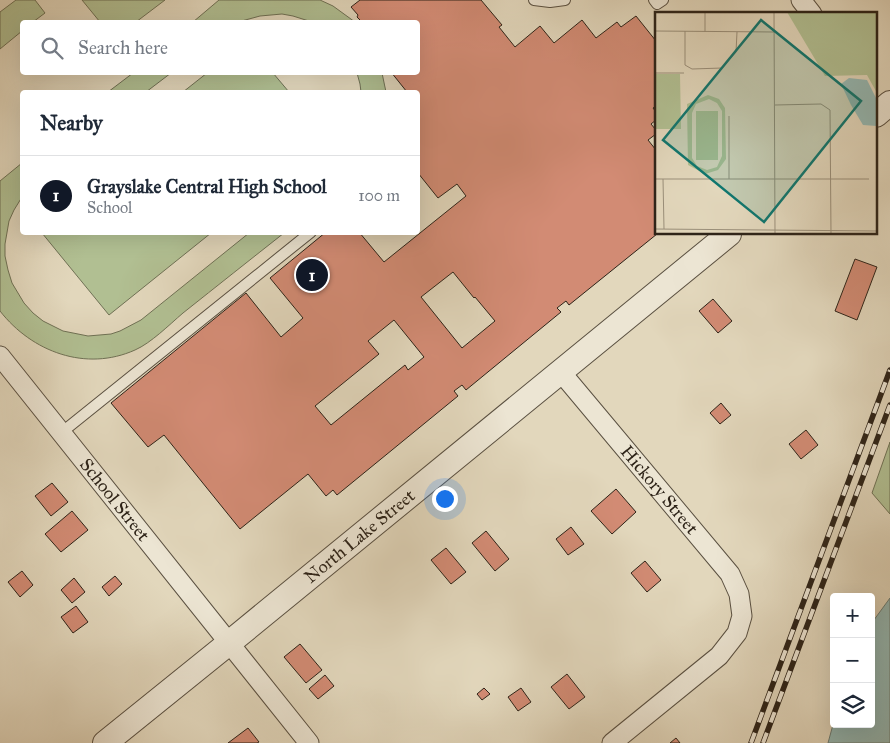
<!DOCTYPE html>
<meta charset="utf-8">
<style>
body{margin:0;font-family:"IM FELL Great Primer",serif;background:#f2f2f3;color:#1f2937}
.controls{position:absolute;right:15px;bottom:15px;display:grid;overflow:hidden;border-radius:5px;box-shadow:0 5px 20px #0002}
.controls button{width:45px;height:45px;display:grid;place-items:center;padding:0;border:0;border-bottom:1px solid #e0e1e3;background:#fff;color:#1f2937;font:25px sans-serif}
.you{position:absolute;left:444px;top:498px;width:18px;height:18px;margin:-12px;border:4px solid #fff;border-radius:50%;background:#1a73e8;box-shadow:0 0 0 8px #1a73e833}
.badge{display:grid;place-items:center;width:32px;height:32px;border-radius:50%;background:#111827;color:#fff;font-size:16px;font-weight:700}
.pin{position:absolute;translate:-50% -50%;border:2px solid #fff;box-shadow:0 1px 5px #0006}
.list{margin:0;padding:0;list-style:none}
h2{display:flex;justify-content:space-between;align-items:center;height:65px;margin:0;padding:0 20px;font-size:21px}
h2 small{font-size:16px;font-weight:400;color:#747a83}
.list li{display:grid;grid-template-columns:32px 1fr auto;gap:15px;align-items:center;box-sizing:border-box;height:80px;padding:0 20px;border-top:1px solid #e0e1e3}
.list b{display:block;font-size:19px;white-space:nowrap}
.list p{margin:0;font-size:16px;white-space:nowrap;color:#747a83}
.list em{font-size:16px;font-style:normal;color:#747a83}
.icon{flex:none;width:28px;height:28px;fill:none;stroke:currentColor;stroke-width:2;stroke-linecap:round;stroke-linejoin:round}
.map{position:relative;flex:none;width:890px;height:743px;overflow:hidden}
.search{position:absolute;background:#fff;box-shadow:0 5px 20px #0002;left:20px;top:20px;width:400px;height:55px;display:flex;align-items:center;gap:12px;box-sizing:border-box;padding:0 18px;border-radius:5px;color:#747a83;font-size:19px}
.panel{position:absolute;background:#fff;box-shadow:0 5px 20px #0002;left:20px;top:90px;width:400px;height:145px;border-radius:5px}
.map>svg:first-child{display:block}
.green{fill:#b1bf92;stroke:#6f7155}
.water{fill:#95b9b4;stroke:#6b7d76}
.building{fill:#d28b74;stroke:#2d2318;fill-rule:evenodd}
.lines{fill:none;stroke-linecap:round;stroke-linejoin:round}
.service-casing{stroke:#5a5041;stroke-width:12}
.minor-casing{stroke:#5a5041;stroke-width:21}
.tertiary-casing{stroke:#5a5041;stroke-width:26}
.service{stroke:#ece5d3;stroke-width:10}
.minor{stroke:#ece5d3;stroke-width:19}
.tertiary{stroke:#ece5d3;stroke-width:24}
.rail-casing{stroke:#2d2318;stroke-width:5.5}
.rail{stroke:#ece5d3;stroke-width:4;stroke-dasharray:11;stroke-linecap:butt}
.labels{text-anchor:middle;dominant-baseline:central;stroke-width:4.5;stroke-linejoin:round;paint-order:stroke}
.street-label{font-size:18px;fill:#2d2318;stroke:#ece5d3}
.inset-road{fill:none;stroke:#9a8f7a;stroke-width:1}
.view{fill:#0f766e;fill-opacity:0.15;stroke:#0f766e;stroke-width:2.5}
.inset-edge{fill:none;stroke:#2d2318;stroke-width:2.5}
</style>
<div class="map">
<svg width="890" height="743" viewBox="0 0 890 743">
<rect width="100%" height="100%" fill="#e2d7bc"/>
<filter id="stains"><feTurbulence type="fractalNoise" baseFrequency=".004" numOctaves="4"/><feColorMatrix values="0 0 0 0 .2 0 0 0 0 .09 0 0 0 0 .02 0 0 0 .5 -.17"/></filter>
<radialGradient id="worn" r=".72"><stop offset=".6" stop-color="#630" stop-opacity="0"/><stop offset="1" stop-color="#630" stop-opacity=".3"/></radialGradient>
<!-- green -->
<path class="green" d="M 16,0 L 35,0 L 45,13 L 33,22 L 22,22 L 22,31 L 0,49 L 0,12 Z
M 82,0 L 165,0 L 136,22 L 100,22 Z
M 219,0 L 320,0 L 333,6 L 355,22 L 312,22 L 293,16 L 282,14 L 260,16 L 238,22 L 193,22 Z
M 133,73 L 133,72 L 171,73 L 146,92 L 108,92 Z
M 207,73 L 273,73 L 289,92 L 183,92 Z
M 357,73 L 382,73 L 386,92 L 361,92 L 360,84 Z
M 22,163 L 22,197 L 14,210 L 9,221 L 5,244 L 5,256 L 8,270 L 12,283 L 24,303 L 33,313 L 43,321 L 63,331 L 88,336 L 111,334 L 120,331 L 141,320 L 249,233 L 284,233 C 251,259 217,286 183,313 C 169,325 151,343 135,350 C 86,372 32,352 0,311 L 0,181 Z
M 42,233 L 211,233 L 109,315 Z
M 890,442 L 890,514 L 872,493 Z"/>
<!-- water -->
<path class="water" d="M 890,598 L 890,743 L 828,743 L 834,721 L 834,724 L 871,724 L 871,624 Z"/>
<!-- building -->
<path class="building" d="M 360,0 L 481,0 L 502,25 L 499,27 L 515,47 L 540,26 L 554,43 L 582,20 L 596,38 L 617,22 L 621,27 L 636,16 L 656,41 L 656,68 L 655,68 L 656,70 L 656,106 L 653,108 L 656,112 L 656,120 L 651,124 L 656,130 L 656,134 L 648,140 L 656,150 L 657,234 L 569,305 L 566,301 L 557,308 L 561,312 L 466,390 L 462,385 L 454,391 L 458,396 L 337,495 L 333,490 L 326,496 L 308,474 L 240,529 L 164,435 L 148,447 L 111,403 L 246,293 L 281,337 L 303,318 L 270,278 L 326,232 L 359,232 L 384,262 L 466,196 L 457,184 L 438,198 L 418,173 L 418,92 L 407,92 L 391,72 L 418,72 L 418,22 L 362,22 L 357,17 L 358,15 L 351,7 ZM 453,272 L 474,298 L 475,297 L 495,321 L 462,348 L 421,297 ZM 394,320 L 424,357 L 408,370 L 405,365 L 331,425 L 315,406 L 379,354 L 368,341 Z
M 855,259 L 877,267 L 857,320 L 835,311 Z
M 713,299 L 732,321 L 718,333 L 699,311 Z
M 721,403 L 731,415 L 720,424 L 710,413 Z
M 806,430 L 818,445 L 801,459 L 789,444 Z
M 52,483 L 68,502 L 51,516 L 35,496 Z
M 616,489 L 636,512 L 612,534 L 591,511 Z
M 72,511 L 88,530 L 61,552 L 45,534 Z
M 571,527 L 584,544 L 568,555 L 556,539 Z
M 486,531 L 509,559 L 495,571 L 472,543 Z
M 446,548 L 466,572 L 451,584 L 431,560 Z
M 645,561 L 661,580 L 647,592 L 631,573 Z
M 22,571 L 33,585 L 20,597 L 8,582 Z
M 115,576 L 122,584 L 109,596 L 102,587 Z
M 74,578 L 85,592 L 72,603 L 61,590 Z
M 76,606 L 88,622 L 73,633 L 61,617 Z
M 300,644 L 322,670 L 306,683 L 284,657 Z
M 567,674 L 585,697 L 569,709 L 551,687 Z
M 325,675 L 334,686 L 318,699 L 309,689 Z
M 484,688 L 490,694 L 482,700 L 477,694 Z
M 521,688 L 531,702 L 518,711 L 508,697 Z
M 248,728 L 259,742 L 257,743 L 228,743 Z
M 676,738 L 680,743 L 670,743 Z"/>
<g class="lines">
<defs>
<path id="service" d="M 534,0 L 550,2 L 565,0
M 654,0 L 657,4 L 663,0
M 61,433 L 311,232"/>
<g id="minor">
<path d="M 801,0 L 812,14"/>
<path id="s1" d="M 0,356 L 309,743"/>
<path id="s2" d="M 560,371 L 730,574 L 739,594 L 742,616 L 737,633 L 719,656 L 612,743"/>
</g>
<g id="tertiary">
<path d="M 876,115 L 890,103"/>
<path id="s3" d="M 105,743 L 229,643 L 729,234"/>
</g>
</defs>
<!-- service casing -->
<use href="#service" class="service-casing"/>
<!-- minor casing -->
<use href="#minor" class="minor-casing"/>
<!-- tertiary casing -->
<use href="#tertiary" class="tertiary-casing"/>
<!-- service -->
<use href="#service" class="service"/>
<!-- minor -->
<use href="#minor" class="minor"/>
<!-- tertiary -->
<use href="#tertiary" class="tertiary"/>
<defs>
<path id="rail" d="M 751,743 L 890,370
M 763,743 L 890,405"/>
</defs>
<!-- rail casing -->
<use href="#rail" class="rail-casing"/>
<!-- rail -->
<use href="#rail" class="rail"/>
</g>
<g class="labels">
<!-- street labels -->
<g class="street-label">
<text stroke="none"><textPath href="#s2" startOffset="155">Hickory Street</textPath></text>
<text stroke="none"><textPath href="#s1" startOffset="184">School Street</textPath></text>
<text stroke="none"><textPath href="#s3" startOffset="328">North Lake Street</textPath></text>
</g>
</g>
<!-- overview -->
<g transform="translate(655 12)">
<rect width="222" height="222" fill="#e2d7bc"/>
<path d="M 132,0 L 222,0 L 222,81 L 212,63 L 170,64 ZM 0,62 L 25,62 L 26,117 L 0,117 ZM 53,83 L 64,87 L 70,96 L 71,147 L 63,158 L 50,162 L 33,153 L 32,92 ZM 54,87 L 62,91 L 67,99 L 67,144 L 62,155 L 52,158 L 42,154 L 37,146 L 37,101 L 41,92 ZM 41,99 L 63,99 L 63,148 L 41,148 Z" fill="#b1bf92" fill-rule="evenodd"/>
<path d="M 194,66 L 212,68 L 222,88 L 222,114 L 208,113 L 196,93 L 186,72 Z" fill="#95b9b4"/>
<path class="inset-road" d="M 50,0 L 50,20M 119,0 L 120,222M 0,19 L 120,20M 30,19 L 30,53 L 37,57 L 67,56 L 81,40 L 82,20M 0,61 L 29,61M 120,93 L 166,92 L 175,98 L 176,222M 0,167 L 214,167M 8,167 L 9,217M 74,167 L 74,104M 0,217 L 223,219"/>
<path class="view" d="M 106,8 L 206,89 L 109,210 L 8,128 Z"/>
<rect width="222" height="222" class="inset-edge"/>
</g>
<rect width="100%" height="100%" filter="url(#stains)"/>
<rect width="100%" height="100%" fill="url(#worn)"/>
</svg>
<div class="controls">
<button>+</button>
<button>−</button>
<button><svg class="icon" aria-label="layers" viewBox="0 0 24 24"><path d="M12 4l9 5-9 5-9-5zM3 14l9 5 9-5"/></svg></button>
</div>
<div class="you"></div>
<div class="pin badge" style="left:312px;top:275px">1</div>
<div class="search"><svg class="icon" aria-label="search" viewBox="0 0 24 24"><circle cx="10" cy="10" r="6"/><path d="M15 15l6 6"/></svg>Search here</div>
<section class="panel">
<h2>Nearby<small></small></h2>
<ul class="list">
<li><span class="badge">1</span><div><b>Grayslake Central High School</b><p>School</p></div><em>100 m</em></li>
</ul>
</section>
</div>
